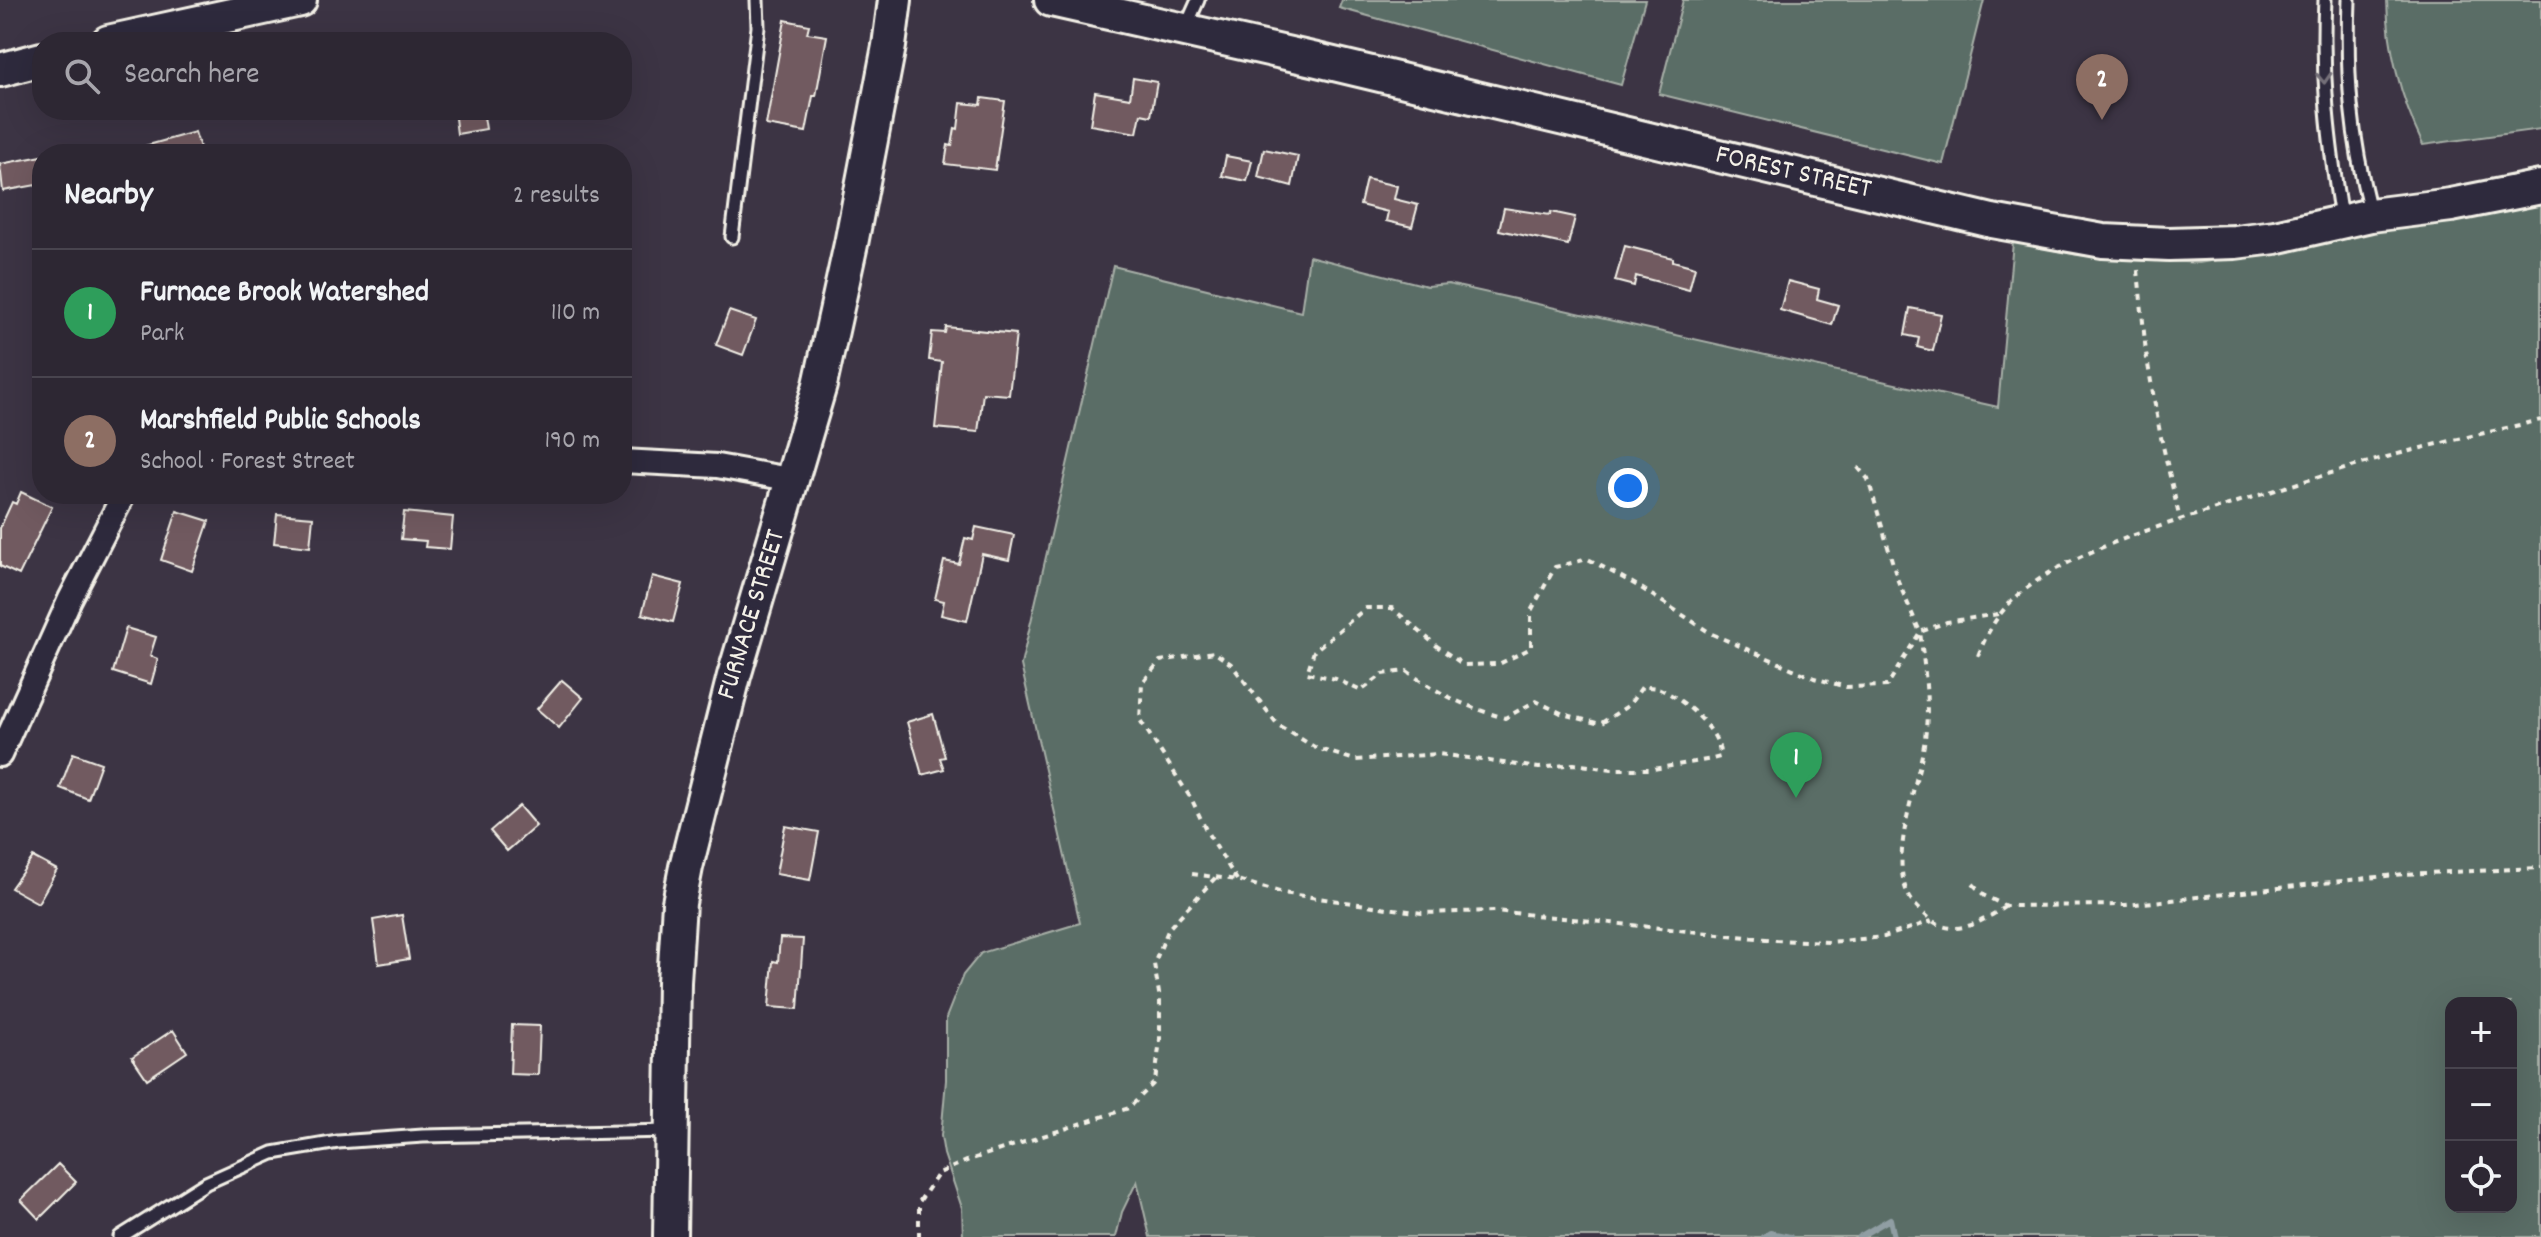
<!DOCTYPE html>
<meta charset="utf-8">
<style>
body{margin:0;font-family:Dekko,sans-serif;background:#352f3b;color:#f1f3f6}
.controls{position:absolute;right:24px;bottom:24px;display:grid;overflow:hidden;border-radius:16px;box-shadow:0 8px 32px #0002}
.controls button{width:72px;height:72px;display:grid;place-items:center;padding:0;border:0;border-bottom:2px solid #48444e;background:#2d2733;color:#f1f3f6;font:40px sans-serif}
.you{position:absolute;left:1628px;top:488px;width:28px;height:28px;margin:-20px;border:6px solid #fff;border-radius:50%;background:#1a73e8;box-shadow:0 0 0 12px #1a73e833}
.badge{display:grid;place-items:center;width:52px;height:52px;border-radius:50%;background:#8c9099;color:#fff;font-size:26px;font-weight:700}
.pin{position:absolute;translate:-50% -66px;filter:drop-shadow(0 2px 4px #0008)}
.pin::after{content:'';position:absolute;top:42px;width:28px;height:24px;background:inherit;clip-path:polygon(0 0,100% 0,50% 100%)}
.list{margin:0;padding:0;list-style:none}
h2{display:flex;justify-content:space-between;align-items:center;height:104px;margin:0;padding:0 32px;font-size:34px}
h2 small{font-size:26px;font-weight:400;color:#a7a5ac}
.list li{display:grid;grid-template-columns:52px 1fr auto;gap:24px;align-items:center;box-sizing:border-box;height:128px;padding:0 32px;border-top:2px solid #48444e}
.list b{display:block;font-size:30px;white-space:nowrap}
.list p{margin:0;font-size:26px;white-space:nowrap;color:#a7a5ac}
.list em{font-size:26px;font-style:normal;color:#a7a5ac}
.icon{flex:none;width:44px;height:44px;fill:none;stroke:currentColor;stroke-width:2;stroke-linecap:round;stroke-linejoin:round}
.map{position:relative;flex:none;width:2541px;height:1237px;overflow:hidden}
.search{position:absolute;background:#2d2733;box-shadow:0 8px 32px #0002;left:32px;top:32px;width:600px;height:88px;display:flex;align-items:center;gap:20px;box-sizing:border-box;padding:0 28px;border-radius:32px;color:#a7a5ac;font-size:30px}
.panel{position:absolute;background:#2d2733;box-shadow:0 8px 32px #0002;left:32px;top:144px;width:600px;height:360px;border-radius:32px}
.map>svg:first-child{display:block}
.green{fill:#5a6d66;stroke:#a7afa7;stroke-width:2;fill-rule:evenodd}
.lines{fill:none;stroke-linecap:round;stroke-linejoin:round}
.stream{stroke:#909ea3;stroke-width:6}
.building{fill:#715a61;stroke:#f4f1e8;stroke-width:2}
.lane-casing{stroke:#f4f1e8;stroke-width:17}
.street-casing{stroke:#f4f1e8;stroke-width:28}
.secondary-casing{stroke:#f4f1e8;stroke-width:38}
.path{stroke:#f4f1e8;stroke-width:4;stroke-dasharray:6 6;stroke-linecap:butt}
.lane{stroke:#2f2a3d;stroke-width:11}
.street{stroke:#2f2a3d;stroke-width:22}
.secondary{stroke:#2f2a3d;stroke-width:32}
.oneway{stroke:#747079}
.labels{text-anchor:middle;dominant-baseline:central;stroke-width:6;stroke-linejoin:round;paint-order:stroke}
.street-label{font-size:28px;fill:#f4f1e8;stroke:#2f2a3d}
</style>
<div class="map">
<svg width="2541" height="1237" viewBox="0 0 2541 1237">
<rect width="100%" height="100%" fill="#3c3444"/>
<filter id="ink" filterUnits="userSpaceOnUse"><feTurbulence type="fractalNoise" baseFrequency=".0125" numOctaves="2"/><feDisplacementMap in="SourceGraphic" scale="16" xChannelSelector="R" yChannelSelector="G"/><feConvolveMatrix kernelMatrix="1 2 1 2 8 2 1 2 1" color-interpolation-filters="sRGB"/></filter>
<g filter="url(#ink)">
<!-- green -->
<path class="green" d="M 1342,0 L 1645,0 L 1621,85 L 1339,8 Z
M 1683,0 L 1984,0 L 1943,164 L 1659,94 Z
M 2387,0 L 2541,0 L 2541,129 L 2423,145 C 2401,99 2388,52 2387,0 Z
M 2541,197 L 2541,1237 L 1150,1237 L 1137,1181 L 1122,1212 L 1116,1237 L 963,1237 L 962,1208 L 944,1154 L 941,1136 L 946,1080 L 946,1018 L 963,975 L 981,953 L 1080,923 L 1021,665 L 1113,266 L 1301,312 L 1309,256 L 1427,286 L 1448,284 L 1998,407 L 2013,242 L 2078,255 L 2199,263 L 2355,236 ZM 2451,1003 L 2511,1003 L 2511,1207 L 2451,1207 Z"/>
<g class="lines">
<!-- stream -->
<path class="stream" d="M 1764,1237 L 1770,1233 L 1790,1237
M 1859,1237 L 1890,1219 L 1894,1237"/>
</g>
<!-- building -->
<path class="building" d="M 785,20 L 809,25 L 807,33 L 827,36 L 816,96 L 813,96 L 806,132 L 766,125 Z
M 1133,78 L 1157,82 L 1151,116 L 1141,114 L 1137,133 L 1090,125 L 1095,92 L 1130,98 Z
M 982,98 L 1005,101 L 995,170 L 945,164 L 948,145 L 952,146 L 955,128 L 958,129 L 961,103 L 981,105 Z
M 454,110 L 483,110 L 486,129 L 457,134 Z
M 195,132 L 202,154 L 135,154 L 134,149 Z
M 1264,149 L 1298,156 L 1292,186 L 1258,177 Z
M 42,156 L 42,184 L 3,191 L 0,164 Z
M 1226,156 L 1252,161 L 1247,181 L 1222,176 Z
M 1366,179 L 1397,186 L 1394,199 L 1418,205 L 1412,227 L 1386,221 L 1388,212 L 1360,205 Z
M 1504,208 L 1550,215 L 1551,212 L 1575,217 L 1568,245 L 1499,230 Z
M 1625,246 L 1673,258 L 1673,261 L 1695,267 L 1689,290 L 1636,276 L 1634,286 L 1615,281 Z
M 1788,281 L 1819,289 L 1817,299 L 1838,305 L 1832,325 L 1780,310 Z
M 1910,308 L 1941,314 L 1933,351 L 1917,347 L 1919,338 L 1905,335 Z
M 729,311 L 756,320 L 743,355 L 716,345 Z
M 946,327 L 1016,334 L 1009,395 L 983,393 L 978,432 L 935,428 L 942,362 L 929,360 L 932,332 L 945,333 Z
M 21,492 L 52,507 L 19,575 L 0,566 L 0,528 L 12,502 L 16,504 Z
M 177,511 L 209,521 L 192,571 L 161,560 Z
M 404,512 L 453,517 L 450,549 L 425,547 L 426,541 L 401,539 Z
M 277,514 L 313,517 L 310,547 L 274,543 Z
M 976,527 L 1014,535 L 1009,560 L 982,554 L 967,621 L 941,615 L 944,601 L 935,599 L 944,561 L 959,564 L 965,538 L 973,540 Z
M 652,576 L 683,584 L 673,622 L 642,614 Z
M 126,628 L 156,637 L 150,656 L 158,659 L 151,684 L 113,672 Z
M 562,680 L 583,698 L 559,728 L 537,709 Z
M 933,714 L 945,757 L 940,758 L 944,769 L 922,775 L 907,722 Z
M 73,753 L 101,763 L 88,799 L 60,788 Z
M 519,806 L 536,826 L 507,851 L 490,831 Z
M 785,826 L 819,832 L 810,880 L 776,874 Z
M 33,857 L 57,870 L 38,903 L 11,888 Z
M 402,915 L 409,959 L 379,964 L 373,920 Z
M 780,938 L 803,939 L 798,1009 L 769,1007 L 773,961 L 778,962 Z
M 512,1025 L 540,1026 L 538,1075 L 510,1074 Z
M 173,1030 L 187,1052 L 147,1079 L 132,1057 Z
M 58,1164 L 76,1182 L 39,1219 L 21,1200 Z"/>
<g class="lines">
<defs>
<path id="lane" d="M 2325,0 C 2321,77 2329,143 2341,218
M 2349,0 C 2346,77 2351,136 2370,211
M 1185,29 L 1198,0
M 732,237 L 758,27 L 757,0
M 120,1237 L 206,1183 L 273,1153 L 338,1142 L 423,1136 L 670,1131"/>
<path id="street" d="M 622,461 L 717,466 L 794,480
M 0,755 L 70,599 L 124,494"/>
<path id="secondary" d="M 1051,0 L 1317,60 L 1992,221 L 2103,241 L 2169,244 L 2235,242 L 2275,237 L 2371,215 L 2451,205 L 2541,187
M 108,42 L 300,0
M 0,70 L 42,59
M 670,1237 L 674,982 L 679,903 L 686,867 L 734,676 L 820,385 L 851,244 L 889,46 L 895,0"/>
</defs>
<!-- lane casing -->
<use href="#lane" class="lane-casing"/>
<!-- street casing -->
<use href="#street" class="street-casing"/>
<!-- secondary casing -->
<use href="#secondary" class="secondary-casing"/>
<!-- path -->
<path class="path" d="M 2138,270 L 2146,353 L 2160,433 L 2180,520
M 1998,614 L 1947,622 L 1920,632 C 1924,664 1929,697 1926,729 C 1923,775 1886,854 1909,896 C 1913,904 1922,912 1929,918 C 1954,940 1983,921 2006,906
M 1978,656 C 1988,629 2000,610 2022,592 C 2069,553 2153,528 2212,510 C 2270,492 2328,473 2387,457 C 2438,443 2490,432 2541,420
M 1192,874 L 1237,880 L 1283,893 L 1422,913 L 1495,911 L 1776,940 L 1829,942 L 1884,937 L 1932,921
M 1237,880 L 1207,832 L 1192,800 L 1140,720 L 1142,683 L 1160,661 L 1214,652 L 1231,664 L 1278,725 L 1316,748 L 1355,760 L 1439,754 L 1539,768 L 1574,764 L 1612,769 L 1653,769 L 1712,759 L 1720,757 C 1722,731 1683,699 1660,689 C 1655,687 1648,687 1642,687 L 1629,705 L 1600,724 L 1563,714 L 1536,701 L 1505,718 C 1466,707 1440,695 1407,671 L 1383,674 L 1361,691 L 1336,679 L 1307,673 L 1314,651 L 1366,608 L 1392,608 L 1438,647 L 1464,665 L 1499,664 L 1531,648 L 1531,611 L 1555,567 L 1588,559 L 1638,586 L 1712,634 L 1814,678 L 1846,687 L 1887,686 L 1920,632 L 1898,581 L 1868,479 L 1855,464
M 1973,884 L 1985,896 L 2006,906 L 2126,905 L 2404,874 L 2541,868
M 919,1237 L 919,1202 L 939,1173 L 969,1160 L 1129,1108 L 1155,1082 L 1160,1039 L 1160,999 L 1154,964 L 1169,928 L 1216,877"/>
<!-- lane -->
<use href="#lane" class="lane"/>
<!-- street -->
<use href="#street" class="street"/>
<!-- secondary -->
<use href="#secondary" class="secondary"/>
</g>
<!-- one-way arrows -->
<defs><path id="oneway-chevron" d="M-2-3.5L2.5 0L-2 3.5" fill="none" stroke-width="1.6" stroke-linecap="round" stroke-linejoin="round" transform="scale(2)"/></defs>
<use class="oneway" href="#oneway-chevron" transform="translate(2324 78) rotate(87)"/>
</g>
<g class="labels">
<!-- street labels -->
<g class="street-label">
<text transform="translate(1793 174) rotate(13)">FOREST STREET</text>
<text transform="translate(753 615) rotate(-73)">FURNACE STREET</text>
</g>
</g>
</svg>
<div class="controls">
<button>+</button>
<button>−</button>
<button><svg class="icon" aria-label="locate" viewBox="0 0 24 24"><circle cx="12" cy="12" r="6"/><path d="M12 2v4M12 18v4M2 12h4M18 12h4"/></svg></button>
</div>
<div class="you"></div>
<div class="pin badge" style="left:1796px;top:798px;background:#2e9e5b">1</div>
<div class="pin badge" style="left:2102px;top:120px;background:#8d6e63">2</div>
<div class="search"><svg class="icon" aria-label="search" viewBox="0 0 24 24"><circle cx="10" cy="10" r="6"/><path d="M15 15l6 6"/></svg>Search here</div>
<section class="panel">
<h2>Nearby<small>2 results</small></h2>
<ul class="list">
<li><span class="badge" style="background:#2e9e5b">1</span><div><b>Furnace Brook Watershed</b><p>Park</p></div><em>110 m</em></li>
<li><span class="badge" style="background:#8d6e63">2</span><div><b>Marshfield Public Schools</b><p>School · Forest Street</p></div><em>190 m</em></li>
</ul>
</section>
</div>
